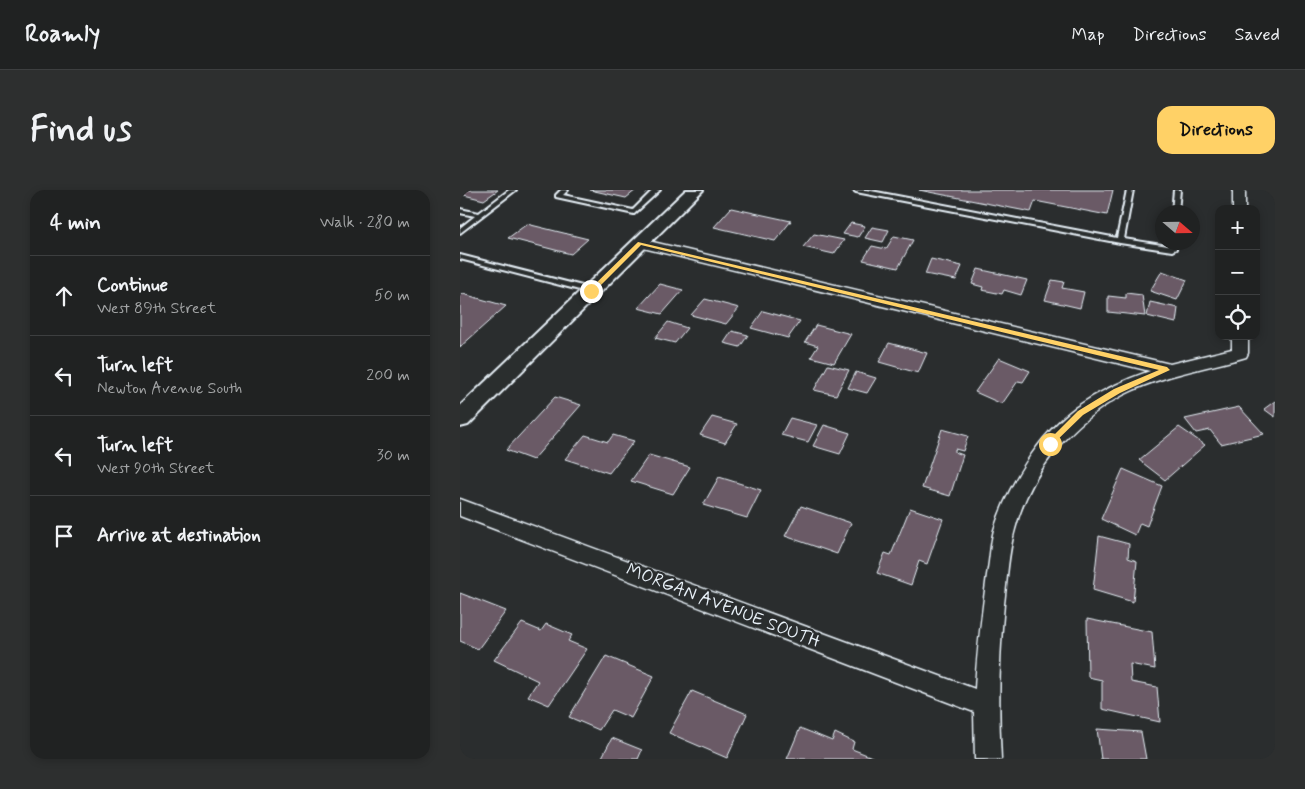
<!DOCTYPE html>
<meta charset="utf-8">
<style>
body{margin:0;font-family:Mynerve,sans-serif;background:#2d2f2f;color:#f1f3f6}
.controls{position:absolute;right:15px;top:15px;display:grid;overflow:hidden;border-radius:10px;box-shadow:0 2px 8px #0003}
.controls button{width:45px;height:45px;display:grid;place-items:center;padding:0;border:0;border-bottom:1px solid #3d3f40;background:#202222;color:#f1f3f6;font:25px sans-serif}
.compass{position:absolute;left:695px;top:15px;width:45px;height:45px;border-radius:50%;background:#202222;box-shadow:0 2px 8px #0003;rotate:110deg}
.stop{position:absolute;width:15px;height:15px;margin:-11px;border:4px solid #ffd166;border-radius:50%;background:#fff}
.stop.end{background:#ffd166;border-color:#fff;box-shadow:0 1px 5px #0008}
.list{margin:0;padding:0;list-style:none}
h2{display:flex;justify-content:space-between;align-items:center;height:65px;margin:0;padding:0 20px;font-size:21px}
h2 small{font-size:16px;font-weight:400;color:#a2a4a5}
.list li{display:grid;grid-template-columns:32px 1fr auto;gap:15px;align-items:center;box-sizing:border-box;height:80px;padding:0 20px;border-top:1px solid #3d3f40}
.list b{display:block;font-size:19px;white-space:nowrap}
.list p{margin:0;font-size:16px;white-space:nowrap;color:#a2a4a5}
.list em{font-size:16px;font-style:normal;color:#a2a4a5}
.icon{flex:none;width:28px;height:28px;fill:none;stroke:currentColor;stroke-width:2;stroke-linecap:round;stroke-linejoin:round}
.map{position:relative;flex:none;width:815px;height:569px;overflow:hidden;border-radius:15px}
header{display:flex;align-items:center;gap:30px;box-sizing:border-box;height:70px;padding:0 25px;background:#202222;border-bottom:1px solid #3d3f40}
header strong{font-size:24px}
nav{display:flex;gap:28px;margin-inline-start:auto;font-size:18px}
.intro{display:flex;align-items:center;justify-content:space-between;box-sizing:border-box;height:120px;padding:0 30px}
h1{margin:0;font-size:35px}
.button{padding:12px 22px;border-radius:15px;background:#ffd166;color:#111;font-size:18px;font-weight:700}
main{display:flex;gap:30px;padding:0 30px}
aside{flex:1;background:#202222;border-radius:15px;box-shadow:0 2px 8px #0003}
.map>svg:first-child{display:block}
.building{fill:#6a5a66;stroke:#e8f1f8}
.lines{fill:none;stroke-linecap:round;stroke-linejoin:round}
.service-casing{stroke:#e8f1f8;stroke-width:4}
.minor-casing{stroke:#e8f1f8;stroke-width:3}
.tertiary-casing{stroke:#e8f1f8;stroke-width:4}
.service{fill:#2a2d2e;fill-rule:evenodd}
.minor{fill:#2a2d2e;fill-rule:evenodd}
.tertiary{fill:#2a2d2e;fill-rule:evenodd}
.route{fill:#ffd166}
.labels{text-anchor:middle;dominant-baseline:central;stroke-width:4.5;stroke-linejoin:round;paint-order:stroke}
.street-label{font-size:18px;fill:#e8f1f8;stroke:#2a2d2e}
</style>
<header>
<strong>Roamly</strong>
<nav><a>Map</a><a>Directions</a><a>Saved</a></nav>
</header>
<div class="intro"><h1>Find us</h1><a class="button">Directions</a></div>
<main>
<aside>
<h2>4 min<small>Walk · 280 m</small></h2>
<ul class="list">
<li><svg class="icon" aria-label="ahead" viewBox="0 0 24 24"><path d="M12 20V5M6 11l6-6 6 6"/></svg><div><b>Continue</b><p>West 89th Street</p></div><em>50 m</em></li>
<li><svg class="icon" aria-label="left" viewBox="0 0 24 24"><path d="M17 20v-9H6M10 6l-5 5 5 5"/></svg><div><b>Turn left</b><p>Newton Avenue South</p></div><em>200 m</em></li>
<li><svg class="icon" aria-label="left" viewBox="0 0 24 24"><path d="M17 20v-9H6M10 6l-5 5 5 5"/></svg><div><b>Turn left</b><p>West 90th Street</p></div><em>30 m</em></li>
<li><svg class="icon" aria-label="arrive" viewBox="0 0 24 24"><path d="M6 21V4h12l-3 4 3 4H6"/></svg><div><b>Arrive at destination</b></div></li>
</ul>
</aside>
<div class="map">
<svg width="815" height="569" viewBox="0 0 815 569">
<rect width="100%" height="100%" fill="#2a2d2e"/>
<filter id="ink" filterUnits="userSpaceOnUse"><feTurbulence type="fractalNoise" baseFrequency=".02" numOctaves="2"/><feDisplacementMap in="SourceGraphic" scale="10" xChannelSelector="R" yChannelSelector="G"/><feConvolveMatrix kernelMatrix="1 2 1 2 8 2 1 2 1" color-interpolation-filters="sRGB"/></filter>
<g filter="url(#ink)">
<!-- building -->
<path class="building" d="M 0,0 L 38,0 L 24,10 L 0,4 Z
M 130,0 L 176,0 L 166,8 Z
M 459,0 L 653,0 L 647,25 L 575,11 L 571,22 Z
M 271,18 L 331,31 L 315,51 L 254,37 Z
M 391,33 L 405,36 L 398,47 L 383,44 Z
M 67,34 L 128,49 L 111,64 L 48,48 Z
M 412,37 L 429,40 L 423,52 L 405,48 Z
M 354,44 L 384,50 L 374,64 L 343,57 Z
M 434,46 L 453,50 L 438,78 L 403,70 L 412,56 L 426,59 Z
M 471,69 L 502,76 L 496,90 L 465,84 Z
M 518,79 L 567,90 L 561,105 L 544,100 L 542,104 L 522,100 L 523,97 L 512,94 Z
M 702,81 L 727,90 L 717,110 L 690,101 Z
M 592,90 L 604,92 L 602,98 L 624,102 L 620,118 L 585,110 Z
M 200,94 L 223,100 L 202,124 L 178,118 Z
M 666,103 L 682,105 L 685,126 L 648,122 L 648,106 L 666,108 Z
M 3,104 L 46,116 L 0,157 L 0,107 Z
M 245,109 L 279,118 L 266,134 L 231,125 Z
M 690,112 L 718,118 L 716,133 L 687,126 Z
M 303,121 L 340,131 L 328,148 L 291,138 Z
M 208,132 L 227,138 L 215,153 L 195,148 Z
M 356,135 L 391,144 L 374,173 L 351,167 L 358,156 L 345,152 Z
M 272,141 L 288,145 L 280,157 L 264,153 Z
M 429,153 L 467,163 L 458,183 L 419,172 Z
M 539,168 L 570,181 L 563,192 L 558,191 L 542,214 L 515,202 Z
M 368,175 L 389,180 L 376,205 L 354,200 Z
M 396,182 L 416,188 L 407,203 L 388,198 Z
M 95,207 L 121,215 L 73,270 L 46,260 Z
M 815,211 L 815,227 L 804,219 Z
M 779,217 L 804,244 L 761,254 L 750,240 L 736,243 L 725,229 Z
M 252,227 L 277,234 L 265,253 L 240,245 Z
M 330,228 L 357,235 L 348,252 L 321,245 Z
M 364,235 L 390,243 L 380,264 L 353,256 Z
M 719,237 L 745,255 L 705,290 L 679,270 Z
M 482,239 L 508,246 L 503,261 L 495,259 L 495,262 L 503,265 L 490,306 L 462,298 Z
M 125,245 L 148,252 L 153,245 L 174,251 L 149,283 L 105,269 Z
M 189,265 L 230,277 L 213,304 L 171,291 Z
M 663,279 L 702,296 L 687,336 L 680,333 L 675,345 L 641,329 Z
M 259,287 L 301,300 L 287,328 L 243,315 Z
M 341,316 L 391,333 L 377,364 L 325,346 Z
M 450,318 L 483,329 L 467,374 L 459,371 L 451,395 L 417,383 L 425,363 L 431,365 Z
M 639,346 L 669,354 L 668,368 L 677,371 L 673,412 L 633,400 Z
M 0,403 L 46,421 L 18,459 L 0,451 Z
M 627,429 L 692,442 L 695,479 L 670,474 L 671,492 L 697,497 L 700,532 L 642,519 L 642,490 L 628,487 Z
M 62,433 L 81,441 L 86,434 L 112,445 L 108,451 L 127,459 L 89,515 L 68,506 L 78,491 L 34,470 Z
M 146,466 L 194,486 L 171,528 L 152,520 L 139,540 L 109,527 Z
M 232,501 L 287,524 L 267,568 L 209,543 Z
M 340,538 L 372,551 L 375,543 L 394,552 L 392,559 L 417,569 L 327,569 Z
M 637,539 L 681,542 L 686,569 L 641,569 Z
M 152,548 L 182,560 L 178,569 L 141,569 Z"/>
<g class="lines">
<defs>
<path id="service" d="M 49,0 L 56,0 L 0,43 L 0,38 L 15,26 L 0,23 L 0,19 L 19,23 Z
M 101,0 L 108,0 L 103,5 L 173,20 L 193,0 L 200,0 L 174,24 L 96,7 L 96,5 Z
M 393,0 L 406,0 L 657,48 L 667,0 L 673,0 L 664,49 L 708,56 L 708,52 L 716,52 L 716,59 L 712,61 L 660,53 L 396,2 Z
M 714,0 L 720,0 L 718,22 L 712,22 Z
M 0,65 L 134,99 L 135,101 L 131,103 L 0,69 Z"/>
<path id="minor" d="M 773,0 L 785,0 L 785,19 L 773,19 Z
M 180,49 L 710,174 L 772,159 L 772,146 L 788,146 L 788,163 L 786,167 C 744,179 702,185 663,205 C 611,232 570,282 555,339 C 548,363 547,390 544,414 C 539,466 538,517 541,569 L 515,569 L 514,522 L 0,326 L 0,309 L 515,499 C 517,460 522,423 527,385 C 530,370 530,355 534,340 C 547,297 579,245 615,218 C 638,202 664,190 690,181 L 175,56 L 173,53 L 175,50 Z"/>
<path id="tertiary" d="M 226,0 L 243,0 L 8,235 L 0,237 L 0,216 Z"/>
</defs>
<!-- service casing -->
<use href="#service" class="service-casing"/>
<!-- minor casing -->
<use href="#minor" class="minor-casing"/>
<!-- tertiary casing -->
<use href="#tertiary" class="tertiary-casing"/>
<!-- service -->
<use href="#service" class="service"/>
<!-- minor -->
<use href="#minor" class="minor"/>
<!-- tertiary -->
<use href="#tertiary" class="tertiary"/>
</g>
</g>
<!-- route -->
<path class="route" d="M 178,52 L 707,177 L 710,180 L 660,203 L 623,225 L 590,257 L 586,254 L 587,252 L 618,221 L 654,199 L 699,180 L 181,55 L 133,103 L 129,103 L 129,100 Z"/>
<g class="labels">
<!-- street labels -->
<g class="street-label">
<text transform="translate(263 416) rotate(21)">MORGAN AVENUE SOUTH</text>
</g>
</g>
</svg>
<div class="controls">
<button>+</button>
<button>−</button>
<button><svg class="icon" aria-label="locate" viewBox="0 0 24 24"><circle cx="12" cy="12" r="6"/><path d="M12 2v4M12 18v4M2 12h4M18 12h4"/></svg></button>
</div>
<svg class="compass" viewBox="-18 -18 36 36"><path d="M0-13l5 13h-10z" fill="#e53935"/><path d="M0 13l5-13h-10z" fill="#a2a4a5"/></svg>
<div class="stop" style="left:590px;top:254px"></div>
<div class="stop end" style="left:131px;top:101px"></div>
</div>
</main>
